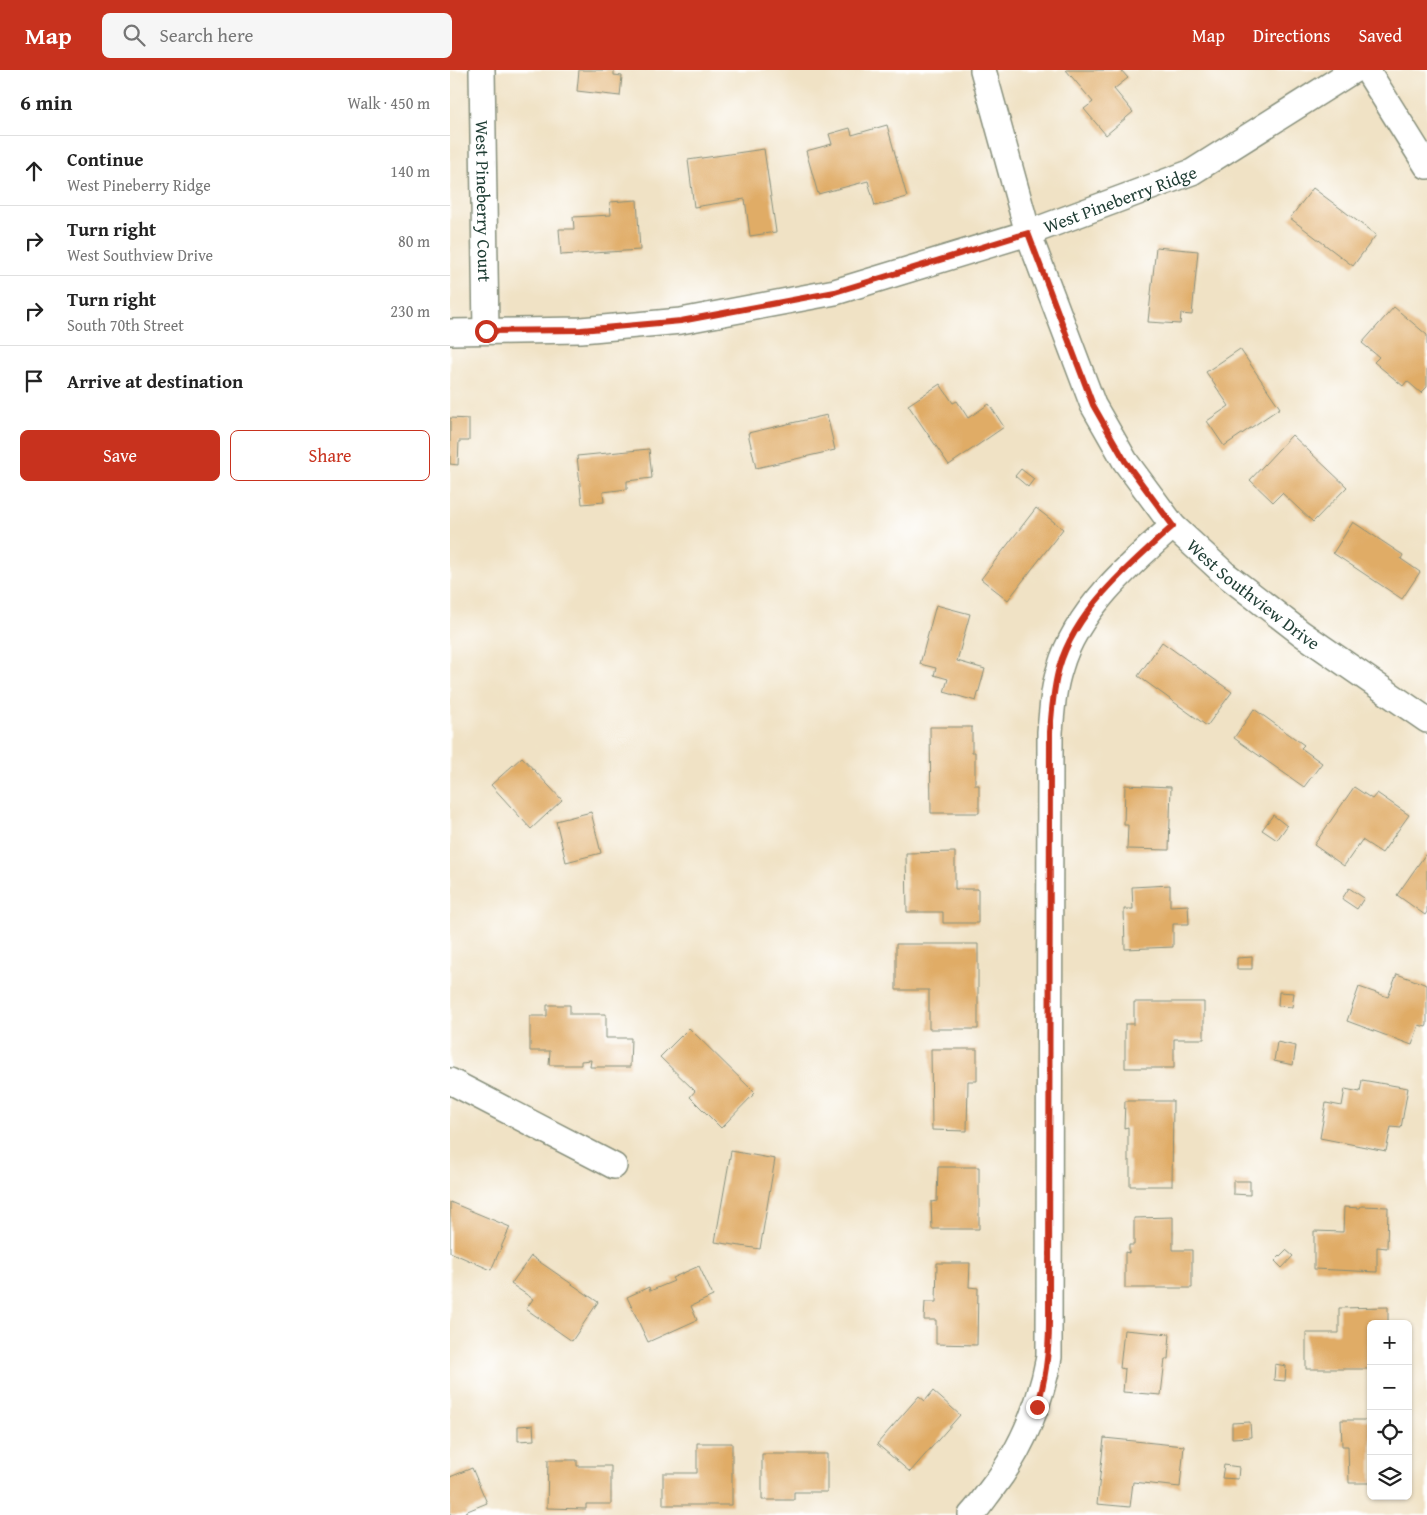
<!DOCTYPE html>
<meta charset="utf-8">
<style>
body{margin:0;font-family:"Gentium Book Plus",serif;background:#f6f6f6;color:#222}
.controls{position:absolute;right:15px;bottom:15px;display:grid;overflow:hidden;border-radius:8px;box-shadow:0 1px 4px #0004}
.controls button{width:45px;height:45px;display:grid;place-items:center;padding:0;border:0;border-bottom:1px solid #e0e0e0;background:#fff;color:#222;font:25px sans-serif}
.stop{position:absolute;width:15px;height:15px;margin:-11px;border:4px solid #c8321e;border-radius:50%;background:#fff}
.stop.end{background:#c8321e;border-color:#fff;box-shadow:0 1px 5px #0008}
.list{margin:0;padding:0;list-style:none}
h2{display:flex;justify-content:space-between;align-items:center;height:65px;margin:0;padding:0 20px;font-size:21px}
h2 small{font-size:16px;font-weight:400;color:#767676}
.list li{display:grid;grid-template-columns:32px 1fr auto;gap:15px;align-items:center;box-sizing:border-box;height:70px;padding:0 20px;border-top:1px solid #e0e0e0}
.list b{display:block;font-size:19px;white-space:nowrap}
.list p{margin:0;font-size:16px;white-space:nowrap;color:#767676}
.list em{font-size:16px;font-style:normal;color:#767676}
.actions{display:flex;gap:10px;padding:15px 20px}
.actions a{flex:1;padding:11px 0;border:1px solid #c8321e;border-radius:8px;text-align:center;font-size:18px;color:#c8321e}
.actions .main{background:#c8321e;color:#fff}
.icon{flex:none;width:28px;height:28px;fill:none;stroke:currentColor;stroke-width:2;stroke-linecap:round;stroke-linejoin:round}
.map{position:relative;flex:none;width:977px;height:1445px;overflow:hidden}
header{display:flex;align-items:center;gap:30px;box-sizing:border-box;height:70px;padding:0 25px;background:#c8321e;color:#fff}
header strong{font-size:24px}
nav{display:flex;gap:28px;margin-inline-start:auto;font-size:18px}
.search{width:350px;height:45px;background:#f6f6f6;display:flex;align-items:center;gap:12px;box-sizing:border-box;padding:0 18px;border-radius:8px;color:#767676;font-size:19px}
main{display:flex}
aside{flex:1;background:#fff}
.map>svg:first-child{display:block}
.building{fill:#e0ac66}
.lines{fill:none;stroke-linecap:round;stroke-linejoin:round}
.minor-casing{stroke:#88907c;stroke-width:28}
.minor{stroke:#fff;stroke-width:25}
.route{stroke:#c8321e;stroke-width:6}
.labels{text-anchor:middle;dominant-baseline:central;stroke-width:4.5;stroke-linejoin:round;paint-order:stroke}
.street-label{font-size:18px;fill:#1f3d34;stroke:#fff}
</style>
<header>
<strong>Map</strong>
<div class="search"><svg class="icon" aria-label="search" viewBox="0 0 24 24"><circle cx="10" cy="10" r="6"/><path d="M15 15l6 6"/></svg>Search here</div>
<nav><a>Map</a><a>Directions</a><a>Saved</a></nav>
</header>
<main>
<aside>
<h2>6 min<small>Walk · 450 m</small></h2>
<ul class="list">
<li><svg class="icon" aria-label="ahead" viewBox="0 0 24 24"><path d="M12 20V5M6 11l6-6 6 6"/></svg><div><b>Continue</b><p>West Pineberry Ridge</p></div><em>140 m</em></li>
<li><svg class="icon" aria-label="right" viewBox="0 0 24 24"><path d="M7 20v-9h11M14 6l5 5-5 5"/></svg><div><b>Turn right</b><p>West Southview Drive</p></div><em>80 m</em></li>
<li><svg class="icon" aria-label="right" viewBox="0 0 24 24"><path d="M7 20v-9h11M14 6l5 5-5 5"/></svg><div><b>Turn right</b><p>South 70th Street</p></div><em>230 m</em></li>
<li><svg class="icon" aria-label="arrive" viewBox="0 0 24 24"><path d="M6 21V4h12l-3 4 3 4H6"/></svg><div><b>Arrive at destination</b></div></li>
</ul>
<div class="actions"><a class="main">Save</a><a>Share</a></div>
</aside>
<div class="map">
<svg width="977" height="1445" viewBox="0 0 977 1445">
<rect width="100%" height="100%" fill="#fff"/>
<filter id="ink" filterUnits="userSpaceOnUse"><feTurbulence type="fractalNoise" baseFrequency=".02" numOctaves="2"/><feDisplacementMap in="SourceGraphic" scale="10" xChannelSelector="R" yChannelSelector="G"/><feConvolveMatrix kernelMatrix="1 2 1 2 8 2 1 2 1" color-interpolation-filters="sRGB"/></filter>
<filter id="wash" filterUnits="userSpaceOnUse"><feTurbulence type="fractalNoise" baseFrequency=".0096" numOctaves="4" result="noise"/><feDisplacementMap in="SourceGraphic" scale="20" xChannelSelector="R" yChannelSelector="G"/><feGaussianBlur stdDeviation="1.12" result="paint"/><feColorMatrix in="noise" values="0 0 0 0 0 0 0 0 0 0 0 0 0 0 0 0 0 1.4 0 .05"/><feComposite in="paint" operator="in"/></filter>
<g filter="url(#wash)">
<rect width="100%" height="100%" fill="#f0e2c5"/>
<g id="blocks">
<!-- building -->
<path class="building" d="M 129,0 L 164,0 L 164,5 L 172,6 L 170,26 L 127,21 Z
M 616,0 L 671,0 L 678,8 L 664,19 L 683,42 L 656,65 L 634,39 L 643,32 Z
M 437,55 L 457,127 L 425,136 L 418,111 L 368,124 L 356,81 L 382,74 L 379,64 L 400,58 L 402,65 Z
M 314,79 L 326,162 L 300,166 L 295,129 L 244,137 L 238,90 Z
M 863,118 L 926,165 L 903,196 L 840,148 Z
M 187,130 L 190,180 L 111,185 L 109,159 L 124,159 L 123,147 L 161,145 L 160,132 Z
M 706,177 L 748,181 L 742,245 L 731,244 L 730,254 L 698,252 Z
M 944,237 L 977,265 L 977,317 L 971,323 L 957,311 L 953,316 L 924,292 L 929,287 L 912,273 Z
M 790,279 L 830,338 L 774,376 L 757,351 L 779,336 L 756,302 Z
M 490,314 L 503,333 L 507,331 L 518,348 L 539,334 L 554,357 L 499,395 L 458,335 Z
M 377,345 L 385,380 L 306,398 L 298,363 Z
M 0,348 L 19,349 L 19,371 L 9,371 L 8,395 L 0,394 Z
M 842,365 L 897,417 L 863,452 L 832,423 L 823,432 L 800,410 Z
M 199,379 L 202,408 L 177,411 L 177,419 L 153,422 L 154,432 L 132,434 L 127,386 Z
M 571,399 L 584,409 L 578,417 L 565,406 Z
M 586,438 L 613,459 L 558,530 L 531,509 Z
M 903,452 L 953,485 L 951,489 L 970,502 L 952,529 L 883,483 Z
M 486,535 L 520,544 L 507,591 L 535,599 L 526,631 L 494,622 L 498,609 L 484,605 L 486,598 L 470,594 Z
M 712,572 L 782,622 L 757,656 L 688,606 Z
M 804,639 L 854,675 L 851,678 L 872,693 L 854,717 L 784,668 Z
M 480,657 L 522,657 L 522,682 L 525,682 L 525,715 L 529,715 L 529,743 L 481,743 Z
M 72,687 L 112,730 L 81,759 L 41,715 Z
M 675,715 L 721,717 L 719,780 L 677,779 L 678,755 L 674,755 Z
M 904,717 L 922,729 L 927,723 L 959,745 L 932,783 L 912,770 L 894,796 L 864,775 Z
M 141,742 L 151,783 L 116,792 L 106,751 Z
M 823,745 L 837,756 L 827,770 L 812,760 Z
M 505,782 L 505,819 L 528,819 L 528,853 L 493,853 L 493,842 L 457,842 L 456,783 Z
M 977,782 L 977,842 L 975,845 L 947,825 Z
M 720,815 L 720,836 L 738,835 L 739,854 L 723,854 L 723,877 L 675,879 L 674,839 L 683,839 L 682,817 Z
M 899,818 L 914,828 L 907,839 L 892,829 Z
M 446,874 L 528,874 L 528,959 L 479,959 L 479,920 L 446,920 Z
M 802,887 L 802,899 L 787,899 L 787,888 Z
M 947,904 L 977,915 L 977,955 L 976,957 L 969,955 L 962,975 L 897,951 L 909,917 L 938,927 Z
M 829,922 L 844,923 L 842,937 L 828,936 Z
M 684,932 L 754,932 L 754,969 L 724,969 L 724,998 L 675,998 L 675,954 L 684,954 Z
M 97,935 L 120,935 L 120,944 L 156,944 L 156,968 L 181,968 L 180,997 L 140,997 L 141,990 L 131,991 L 131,995 L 99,995 L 100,981 L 80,981 L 80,946 L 97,946 Z
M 239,958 L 305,1023 L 271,1058 L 240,1027 L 245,1021 L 210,987 Z
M 827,972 L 846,976 L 843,995 L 824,991 Z
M 481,979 L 527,979 L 527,1011 L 518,1011 L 517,1061 L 482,1060 Z
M 912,1010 L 958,1018 L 951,1058 L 941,1057 L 936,1081 L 870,1068 L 876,1033 L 892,1036 L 895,1019 L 910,1022 Z
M 675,1031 L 723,1031 L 722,1116 L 680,1116 L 680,1091 L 678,1091 L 678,1057 L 674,1058 Z
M 281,1081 L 325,1089 L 310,1179 L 265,1172 Z
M 488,1097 L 529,1097 L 529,1159 L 482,1159 L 481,1132 L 487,1131 Z
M 783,1111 L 800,1111 L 800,1125 L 783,1124 Z
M 0,1132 L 60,1157 L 41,1200 L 0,1182 Z
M 911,1136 L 938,1137 L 937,1178 L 927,1177 L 927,1202 L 864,1199 L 864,1161 L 893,1162 L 894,1137 L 910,1138 Z
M 723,1147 L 723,1180 L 742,1180 L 742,1218 L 675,1218 L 675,1182 L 679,1183 L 679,1175 L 684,1175 L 684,1148 Z
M 836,1180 L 843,1186 L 832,1198 L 825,1191 Z
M 81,1186 L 148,1232 L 122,1271 L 76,1239 L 83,1229 L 61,1214 Z
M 487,1193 L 520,1193 L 519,1217 L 528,1218 L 527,1275 L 486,1274 L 486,1250 L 474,1250 L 475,1232 L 486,1232 Z
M 249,1196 L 263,1226 L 241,1236 L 247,1250 L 198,1272 L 177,1227 L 199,1217 L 200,1221 L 224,1211 L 222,1208 Z
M 938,1237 L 938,1254 L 921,1254 L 921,1299 L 856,1299 L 856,1263 L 889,1263 L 889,1238 Z
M 674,1260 L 720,1264 L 718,1289 L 715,1289 L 711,1325 L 673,1322 L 675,1299 L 670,1298 Z
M 825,1294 L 836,1296 L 835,1311 L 824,1310 Z
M 483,1321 L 510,1345 L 460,1402 L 427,1374 L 469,1326 L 475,1331 Z
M 891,1350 L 921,1350 L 921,1413 L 899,1413 L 898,1376 L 892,1376 Z
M 800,1352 L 801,1367 L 782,1368 L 782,1353 Z
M 83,1355 L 84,1370 L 68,1371 L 68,1356 Z
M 654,1368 L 734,1376 L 730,1417 L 683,1412 L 680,1437 L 647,1434 Z
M 247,1373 L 282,1373 L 282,1435 L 213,1435 L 213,1403 L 247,1403 Z
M 312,1384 L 377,1384 L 377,1422 L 344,1422 L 344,1430 L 312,1430 Z
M 98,1390 L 127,1390 L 127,1396 L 161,1396 L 161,1434 L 136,1434 L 136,1439 L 97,1438 Z
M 774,1395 L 789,1397 L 788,1409 L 772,1408 Z
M 22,1398 L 37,1433 L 15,1442 L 17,1445 L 0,1445 L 0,1407 Z"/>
</g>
</g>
<g filter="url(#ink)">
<use href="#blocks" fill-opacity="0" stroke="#88907c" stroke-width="1"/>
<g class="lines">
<defs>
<g id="minor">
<path id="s1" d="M 32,0 L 36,261"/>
<path id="s2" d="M 533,0 L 578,163 L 643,335 L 675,391 L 723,456 L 775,504 L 851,563 L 977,650"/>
<path d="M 917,0 L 977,96"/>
<path id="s3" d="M 0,262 L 131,260 L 231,251 L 385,222 L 578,163 L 742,102 L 904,0"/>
<path d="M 0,1011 L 164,1096"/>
<path d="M 521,1445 C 528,1438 534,1429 540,1421 C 571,1381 590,1336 599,1287 L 600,662 C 602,640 603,619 610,598 C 626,541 680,494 723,456"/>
</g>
</defs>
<!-- minor casing -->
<use href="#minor" class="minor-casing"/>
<!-- minor -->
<use href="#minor" class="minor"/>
</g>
</g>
<g class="lines" filter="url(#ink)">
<!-- route -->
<path class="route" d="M 36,261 L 131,260 L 231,251 L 385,222 L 578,163 L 643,335 L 675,391 L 723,456 C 680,494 625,541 609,598 C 603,619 602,640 600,662 L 599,1253 C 599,1283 596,1309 587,1337"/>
</g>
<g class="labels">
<!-- street labels -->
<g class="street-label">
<text stroke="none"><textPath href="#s3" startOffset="688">West Pineberry Ridge</textPath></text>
<text stroke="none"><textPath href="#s1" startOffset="131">West Pineberry Court</textPath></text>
<text stroke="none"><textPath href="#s2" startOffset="604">West Southview Drive</textPath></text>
</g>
</g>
</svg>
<div class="controls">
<button>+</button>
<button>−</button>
<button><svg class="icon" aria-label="locate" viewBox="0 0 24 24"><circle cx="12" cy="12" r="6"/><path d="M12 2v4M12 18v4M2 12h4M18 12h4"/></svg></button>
<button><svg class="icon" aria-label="layers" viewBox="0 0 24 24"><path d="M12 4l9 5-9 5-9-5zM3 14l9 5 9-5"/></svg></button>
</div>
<div class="stop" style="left:36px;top:261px"></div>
<div class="stop end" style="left:587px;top:1337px"></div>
</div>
</main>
